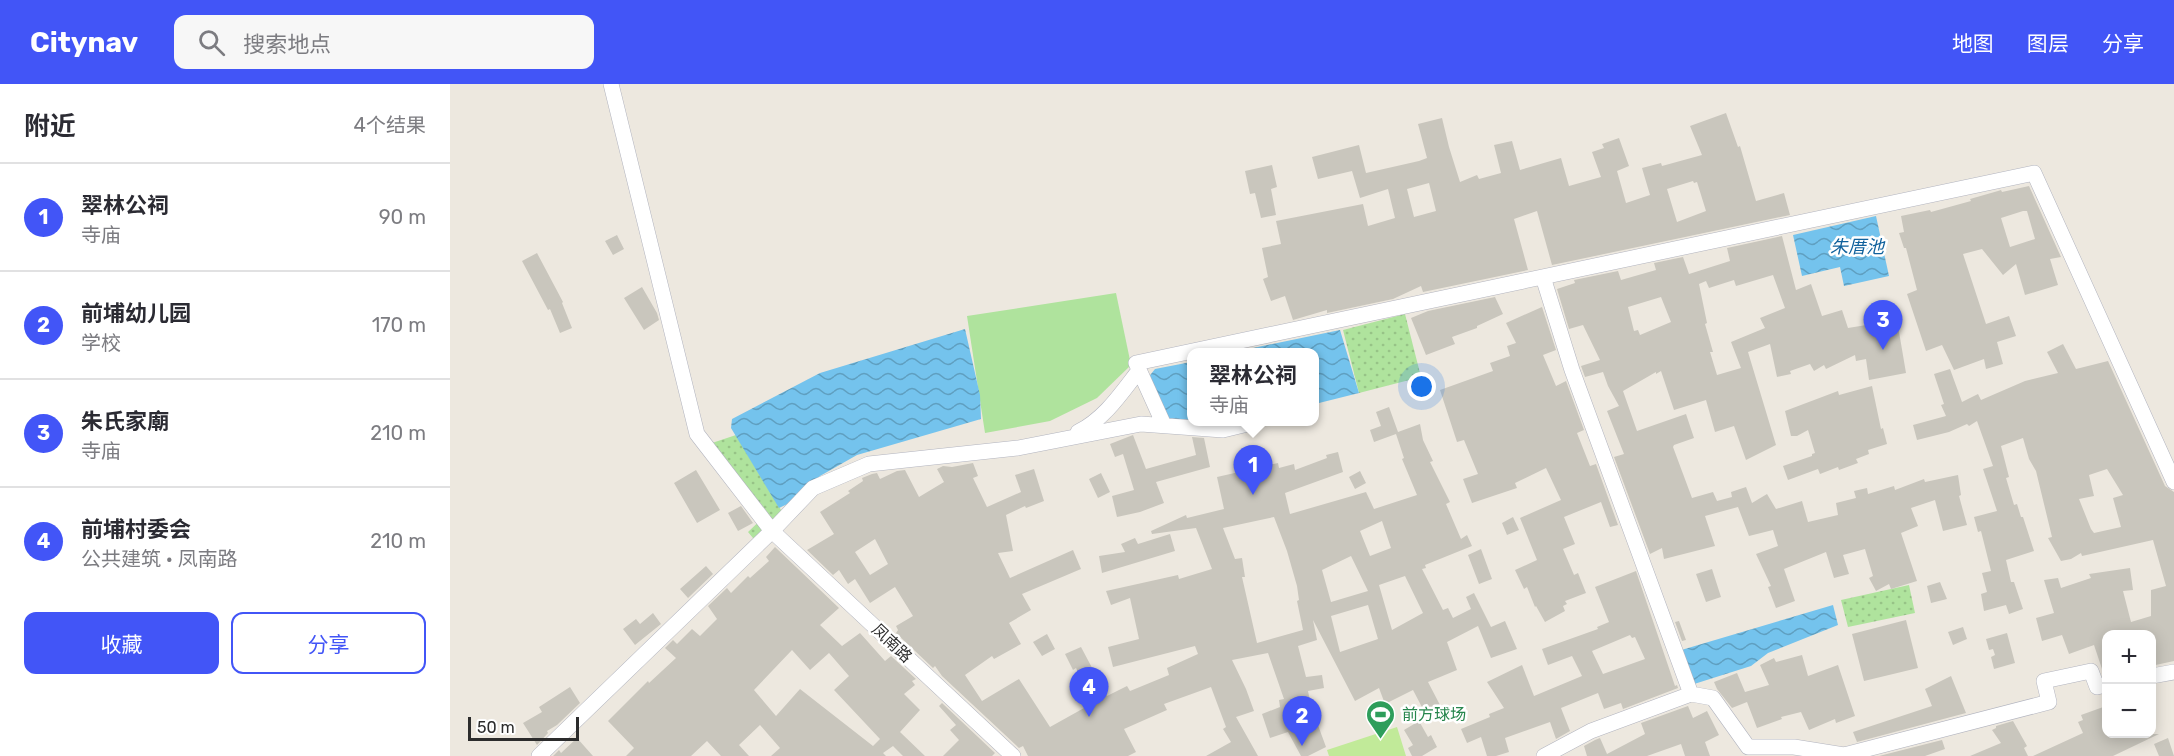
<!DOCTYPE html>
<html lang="zh">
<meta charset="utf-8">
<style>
body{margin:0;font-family:Rubik,"Noto Sans SC",sans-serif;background:#f7f7f7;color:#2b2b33}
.controls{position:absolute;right:18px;bottom:18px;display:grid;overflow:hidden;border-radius:12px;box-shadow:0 3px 15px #0003}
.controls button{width:54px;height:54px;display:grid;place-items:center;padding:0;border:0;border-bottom:2px solid #e1e1e2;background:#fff;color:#2b2b33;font:30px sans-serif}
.scale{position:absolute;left:18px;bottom:15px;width:111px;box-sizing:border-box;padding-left:6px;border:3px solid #2c2c2c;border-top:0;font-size:16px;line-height:21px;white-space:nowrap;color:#2c2c2c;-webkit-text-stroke:4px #fff;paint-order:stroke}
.you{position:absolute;left:972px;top:303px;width:21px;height:21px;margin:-15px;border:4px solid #fff;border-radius:50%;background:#1a73e8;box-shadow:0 0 0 9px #1a73e833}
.badge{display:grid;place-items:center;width:39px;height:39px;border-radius:50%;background:#4255f7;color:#fff;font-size:20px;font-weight:700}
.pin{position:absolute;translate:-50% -50px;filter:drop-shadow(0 2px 3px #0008)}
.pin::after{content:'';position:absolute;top:32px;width:21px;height:18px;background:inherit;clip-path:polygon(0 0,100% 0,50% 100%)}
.popup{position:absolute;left:737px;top:264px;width:132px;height:78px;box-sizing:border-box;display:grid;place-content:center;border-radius:12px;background:#fff;filter:drop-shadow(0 2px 4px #0005);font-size:20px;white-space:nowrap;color:#7c7c81}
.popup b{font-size:22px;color:#2b2b33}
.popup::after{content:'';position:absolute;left:50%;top:100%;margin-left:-12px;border:12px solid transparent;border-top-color:#fff}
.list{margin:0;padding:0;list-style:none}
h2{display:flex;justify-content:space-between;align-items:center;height:78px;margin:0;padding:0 24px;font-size:26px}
h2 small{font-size:20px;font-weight:400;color:#7c7c81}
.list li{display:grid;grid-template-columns:39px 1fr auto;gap:18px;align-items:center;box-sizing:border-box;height:108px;padding:0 24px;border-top:2px solid #e1e1e2}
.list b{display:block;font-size:22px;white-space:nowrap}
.list p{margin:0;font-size:20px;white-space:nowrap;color:#7c7c81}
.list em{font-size:20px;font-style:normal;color:#7c7c81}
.actions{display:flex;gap:12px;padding:18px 24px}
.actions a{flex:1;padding:14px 0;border:2px solid #4255f7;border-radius:12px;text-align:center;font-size:21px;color:#4255f7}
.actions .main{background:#4255f7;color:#fff}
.icon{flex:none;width:33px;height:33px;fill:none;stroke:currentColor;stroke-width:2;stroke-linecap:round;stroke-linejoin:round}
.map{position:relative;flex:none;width:1724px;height:672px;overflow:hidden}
header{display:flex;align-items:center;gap:36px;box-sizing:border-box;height:84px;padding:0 30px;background:#4255f7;color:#fff}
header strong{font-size:28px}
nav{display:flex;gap:33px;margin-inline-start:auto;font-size:21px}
.search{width:420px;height:54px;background:#f7f7f7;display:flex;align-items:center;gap:15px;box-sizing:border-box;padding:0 21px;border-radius:12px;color:#7c7c81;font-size:22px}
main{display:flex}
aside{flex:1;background:#fff}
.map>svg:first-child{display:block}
.grass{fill:#afe39d}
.park{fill:url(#park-dots)}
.pitch{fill:#c1ea99}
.water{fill:url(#water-waves)}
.building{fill:#c9c6bd;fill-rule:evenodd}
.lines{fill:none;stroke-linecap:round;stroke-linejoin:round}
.minor-casing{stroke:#b2b4bf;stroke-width:16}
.minor{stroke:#fff;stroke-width:15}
.labels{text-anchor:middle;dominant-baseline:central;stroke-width:5;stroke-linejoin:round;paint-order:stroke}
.street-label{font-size:16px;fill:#2c2c2c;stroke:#fff}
.leisure-label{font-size:16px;fill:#27864d;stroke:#fff;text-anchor:start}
.water-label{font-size:18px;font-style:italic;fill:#10619c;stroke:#fff}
</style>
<header>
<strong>Citynav</strong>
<div class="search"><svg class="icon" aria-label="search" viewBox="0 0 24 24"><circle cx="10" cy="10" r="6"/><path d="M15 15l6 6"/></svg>搜索地点</div>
<nav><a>地图</a><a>图层</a><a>分享</a></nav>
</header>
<main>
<aside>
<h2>附近<small>4个结果</small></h2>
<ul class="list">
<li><span class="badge">1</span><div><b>翠林公祠</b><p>寺庙</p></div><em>90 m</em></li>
<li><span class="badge">2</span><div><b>前埔幼儿园</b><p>学校</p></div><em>170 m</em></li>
<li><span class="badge">3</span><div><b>朱氏家廟</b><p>寺庙</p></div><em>210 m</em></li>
<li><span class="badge">4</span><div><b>前埔村委会</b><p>公共建筑 · 凤南路</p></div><em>210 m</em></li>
</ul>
<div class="actions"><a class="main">收藏</a><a>分享</a></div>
</aside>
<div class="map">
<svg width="1724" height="672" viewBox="0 0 1724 672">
<defs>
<pattern id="park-dots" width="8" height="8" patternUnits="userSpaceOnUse" patternTransform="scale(1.5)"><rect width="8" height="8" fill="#afe39d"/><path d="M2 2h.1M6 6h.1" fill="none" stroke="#97c387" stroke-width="1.8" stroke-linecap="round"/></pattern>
<pattern id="water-waves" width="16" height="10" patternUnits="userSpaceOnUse" patternTransform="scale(1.5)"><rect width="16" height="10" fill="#74c3ed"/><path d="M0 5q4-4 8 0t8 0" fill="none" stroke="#5f9fc0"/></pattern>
</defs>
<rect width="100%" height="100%" fill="#ede8df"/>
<!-- grass -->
<path class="grass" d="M 666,209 L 681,281 L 647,314 L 600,337 L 535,349 L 517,232 Z"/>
<!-- park -->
<path class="park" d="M 955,230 L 971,293 L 909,309 L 893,246 Z
M 286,351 L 334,431 L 308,460 L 298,448 L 318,429 L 262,359 Z
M 1459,501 L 1465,529 L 1398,543 L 1391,516 Z"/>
<!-- pitch -->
<path class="pitch" d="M 947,643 L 956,672 L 879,672 L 877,666 Z"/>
<!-- water -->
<path class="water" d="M 1426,132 L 1439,192 L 1394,202 L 1390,183 L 1352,192 L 1343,151 Z
M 515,245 L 530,311 L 531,335 L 407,371 L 370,392 L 348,415 L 329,424 L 281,344 L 282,335 L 370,289 Z
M 890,246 L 909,309 L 865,320 L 864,268 L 784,268 Z
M 741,278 L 742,338 L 789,338 L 772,342 L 718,337 L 697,295 L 705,285 Z
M 1383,521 L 1388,541 L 1318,569 L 1301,582 L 1241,601 L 1228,567 Z"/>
<!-- building -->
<path class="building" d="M 1276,29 L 1288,63 L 1290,62 L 1306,117 L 1334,109 L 1340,131 L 1102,181 L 1087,127 L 1064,135 L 1078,186 L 973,208 L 971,202 L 943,215 L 877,229 L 877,226 L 843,236 L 835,212 L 821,217 L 813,195 L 818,193 L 812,164 L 831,160 L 826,137 L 913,120 L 918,142 L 945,134 L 938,105 L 910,114 L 902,87 L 868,95 L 862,73 L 909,61 L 916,89 L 969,77 L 977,74 L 968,40 L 992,34 L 999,63 L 1010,98 L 1027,91 L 1029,95 L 1051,89 L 1044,61 L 1062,57 L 1070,86 L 1111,74 L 1119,102 L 1151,93 L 1142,68 L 1154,64 L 1152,60 L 1169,54 L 1179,82 L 1167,87 L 1176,119 L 1200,111 L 1192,84 L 1211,79 L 1212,82 L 1252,71 L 1240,42 ZM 1243,97 L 1244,99 L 1247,98 L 1256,127 L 1227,138 L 1217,105 ZM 979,99 L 986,127 L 964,133 L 957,105 Z
M 822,81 L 827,103 L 821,105 L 826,131 L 811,134 L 805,109 L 800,110 L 795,87 Z
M 1579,102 L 1611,173 L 1600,175 L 1608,201 L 1575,211 L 1566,180 L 1553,191 L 1532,165 L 1513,170 L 1536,240 L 1559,232 L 1566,252 L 1547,258 L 1553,280 L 1536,285 L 1534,275 L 1504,286 L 1492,261 L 1476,267 L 1457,210 L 1467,206 L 1456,164 L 1454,164 L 1449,149 L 1454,148 L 1451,132 L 1480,126 L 1481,128 L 1521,117 L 1520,115 L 1548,107 L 1551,106 L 1552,108 ZM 1573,127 L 1577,127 L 1585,155 L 1560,163 L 1551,134 Z
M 167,151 L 174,165 L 163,171 L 155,157 Z
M 1332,152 L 1346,206 L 1361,200 L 1372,232 L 1392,226 L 1398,244 L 1447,236 L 1456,289 L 1419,296 L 1416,275 L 1406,277 L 1405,271 L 1376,285 L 1374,281 L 1364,287 L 1360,280 L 1340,287 L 1341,290 L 1327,293 L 1320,260 L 1298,268 L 1326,361 L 1296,376 L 1284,342 L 1265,348 L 1256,316 L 1224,326 L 1211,287 L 1206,290 L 1206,288 L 1173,307 L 1187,347 L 1236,330 L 1244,354 L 1224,361 L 1223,363 L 1242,414 L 1263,408 L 1267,417 L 1282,413 L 1281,408 L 1296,403 L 1302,419 L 1317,410 L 1326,425 L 1352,417 L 1358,438 L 1388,431 L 1386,419 L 1406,414 L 1404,407 L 1417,404 L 1418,410 L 1444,402 L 1445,406 L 1474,395 L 1475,398 L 1508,391 L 1511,411 L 1509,412 L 1517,441 L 1493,447 L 1485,416 L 1461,424 L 1468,442 L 1451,449 L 1467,497 L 1441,505 L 1439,500 L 1426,507 L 1419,494 L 1423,492 L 1415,465 L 1393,471 L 1399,490 L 1384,494 L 1376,468 L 1334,485 L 1345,517 L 1326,524 L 1318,503 L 1321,502 L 1306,470 L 1328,462 L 1323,446 L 1299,452 L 1288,423 L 1255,432 L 1265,462 L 1214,475 L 1212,464 L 1200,470 L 1164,373 L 1174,370 L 1157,327 L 1169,322 L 1158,302 L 1153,288 L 1135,293 L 1131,282 L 1150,276 L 1133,241 L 1119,245 L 1107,205 L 1125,199 L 1124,196 L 1168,187 L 1171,196 L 1206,186 L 1204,179 L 1233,173 L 1239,190 L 1280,177 L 1277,164 ZM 1323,191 L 1335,224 L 1310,234 L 1315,244 L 1281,258 L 1291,284 L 1267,291 L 1260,268 L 1263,268 L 1255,240 L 1257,239 L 1249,200 L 1256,197 L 1259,204 L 1284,196 L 1286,202 ZM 1211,213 L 1221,238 L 1190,251 L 1188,246 L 1184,247 L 1178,223 Z
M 87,169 L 113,218 L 112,219 L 122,244 L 110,249 L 100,225 L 98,226 L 72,177 Z
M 192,203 L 207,229 L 209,236 L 194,246 L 174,214 Z
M 1045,213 L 1053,230 L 1027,242 L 1027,244 L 1002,253 L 1005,260 L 976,271 L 961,234 L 978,227 Z
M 1092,223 L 1106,266 L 1093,271 L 1106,302 L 1116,297 L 1134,346 L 1127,349 L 1140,382 L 1146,380 L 1168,441 L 1160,443 L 1151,418 L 1114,433 L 1125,460 L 1113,465 L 1124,491 L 1128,489 L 1136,509 L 1115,517 L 1117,520 L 1113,522 L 1115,527 L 1095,538 L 1086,522 L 1085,523 L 1077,503 L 1074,505 L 1065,486 L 1087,476 L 1070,434 L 1111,416 L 1096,384 L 1065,399 L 1067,404 L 1022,419 L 1013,395 L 1028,390 L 1014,356 L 1007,358 L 990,306 L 1043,287 L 1040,279 L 1060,272 L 1057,262 L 1066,259 L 1056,239 Z
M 1613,260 L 1626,285 L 1658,277 L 1715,402 L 1724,408 L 1724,577 L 1701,582 L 1701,550 L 1656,550 L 1656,592 L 1654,591 L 1644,561 L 1619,570 L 1612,551 L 1592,557 L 1586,534 L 1604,529 L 1594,496 L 1608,494 L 1611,504 L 1641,494 L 1639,490 L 1680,484 L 1683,506 L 1673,507 L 1681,538 L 1701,532 L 1701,506 L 1716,502 L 1703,456 L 1632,472 L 1631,469 L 1621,475 L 1611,477 L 1598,454 L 1602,453 L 1586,387 L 1579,375 L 1573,354 L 1551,362 L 1559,393 L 1556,394 L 1564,421 L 1567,420 L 1571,433 L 1573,433 L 1584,467 L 1556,476 L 1561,498 L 1564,498 L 1573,525 L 1559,530 L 1556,521 L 1534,527 L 1531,510 L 1537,508 L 1532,489 L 1541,487 L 1531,447 L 1528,448 L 1524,433 L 1547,427 L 1533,385 L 1543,382 L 1527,337 L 1519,342 L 1517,340 L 1499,348 L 1467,356 L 1463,341 L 1496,332 L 1491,321 L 1494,320 L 1484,290 L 1500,285 L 1512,318 L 1528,310 L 1531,316 L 1575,297 L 1608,289 L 1597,268 ZM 1657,385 L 1673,411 L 1663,414 L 1671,443 L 1644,449 L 1641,445 L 1629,415 L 1644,412 L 1639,391 Z
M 1422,302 L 1431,345 L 1433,344 L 1437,360 L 1418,366 L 1419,370 L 1406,375 L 1408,379 L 1389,386 L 1388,383 L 1370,390 L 1368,385 L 1338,396 L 1333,382 L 1362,372 L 1362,370 L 1365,369 L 1358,346 L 1347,352 L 1341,352 L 1335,327 L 1388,307 L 1389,311 Z
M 939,323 L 948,348 L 970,340 L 973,356 L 983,377 L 980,378 L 1000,418 L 996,420 L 1011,455 L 1017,451 L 1022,462 L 975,481 L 976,484 L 972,485 L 993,526 L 998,524 L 1003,534 L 1021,525 L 1016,513 L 1024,509 L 1041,543 L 1055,537 L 1067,565 L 1041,574 L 1028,542 L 997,558 L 1007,586 L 978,598 L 990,621 L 975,629 L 963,606 L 935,620 L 929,604 L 905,617 L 863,536 L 867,556 L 848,562 L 856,593 L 872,591 L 874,604 L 858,607 L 861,622 L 876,663 L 858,672 L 851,672 L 838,648 L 820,654 L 812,630 L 830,623 L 829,616 L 834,615 L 818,569 L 782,576 L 796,605 L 804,627 L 786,633 L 808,672 L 756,672 L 781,658 L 773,645 L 776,643 L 761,603 L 714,620 L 717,626 L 674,645 L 686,668 L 678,672 L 578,672 L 573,662 L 569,664 L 492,592 L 485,582 L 483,584 L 446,549 L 448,546 L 446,542 L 463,532 L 445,503 L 420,519 L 405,495 L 398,500 L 389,486 L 383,491 L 357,466 L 384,450 L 370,428 L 400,409 L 398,407 L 413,397 L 412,394 L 422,390 L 427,389 L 430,395 L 447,387 L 455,386 L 469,413 L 494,398 L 487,385 L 493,382 L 502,383 L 523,379 L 528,392 L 523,394 L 537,423 L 571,408 L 565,391 L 584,385 L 594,417 L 576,424 L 575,422 L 556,431 L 563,467 L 548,469 L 560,494 L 623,466 L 631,485 L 572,510 L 581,526 L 559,539 L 571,560 L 544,575 L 542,572 L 515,591 L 532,617 L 569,595 L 600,643 L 643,619 L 626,584 L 623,586 L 615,570 L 631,563 L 657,612 L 677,602 L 680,607 L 719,591 L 717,584 L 748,570 L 745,562 L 663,583 L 658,563 L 689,555 L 680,514 L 661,521 L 656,507 L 728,491 L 729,495 L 762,485 L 746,444 L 702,450 L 701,447 L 736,431 L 737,434 L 774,425 L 767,393 L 828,379 L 829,384 L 844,380 L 845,386 L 877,374 L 876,371 L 888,368 L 893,388 L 835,409 L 840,430 L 916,408 L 924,425 L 967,411 L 952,375 L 954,374 L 946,350 L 924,358 L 920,346 L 931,342 L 926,328 ZM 824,433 L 837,467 L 847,502 L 849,516 L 847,517 L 853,546 L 807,559 L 792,493 L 795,493 L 792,474 L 785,475 L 773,444 ZM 932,437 L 941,464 L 920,472 L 910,447 ZM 425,455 L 438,480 L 420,491 L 405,468 ZM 901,472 L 918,507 L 881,518 L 872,486 ZM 955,492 L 973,529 L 942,546 L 929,501 ZM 918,521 L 928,555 L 890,568 L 881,532 Z
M 683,351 L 696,385 L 746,371 L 742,353 L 754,354 L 760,383 L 706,398 L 714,419 L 690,428 L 667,433 L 662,412 L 684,406 L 673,370 L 665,373 L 660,360 Z
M 246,386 L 270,426 L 247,439 L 224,399 Z
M 910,387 L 916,399 L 905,405 L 899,393 Z
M 651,389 L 660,408 L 648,414 L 639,395 Z
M 291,422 L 303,439 L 288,447 L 278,429 Z
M 1063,433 L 1069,446 L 1057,451 L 1052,439 Z
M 720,450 L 725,467 L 652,489 L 649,472 L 675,468 L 671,460 L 685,454 L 688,460 Z
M 325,463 L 389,524 L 370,541 L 392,562 L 410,549 L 435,577 L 441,572 L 466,595 L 462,597 L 465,601 L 454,610 L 470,626 L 450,648 L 475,672 L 453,672 L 443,662 L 433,669 L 436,672 L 321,672 L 330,664 L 310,641 L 289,661 L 299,672 L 271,672 L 257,657 L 241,672 L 176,672 L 184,664 L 158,637 L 198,597 L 199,599 L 226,574 L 215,564 L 223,556 L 227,560 L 242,545 L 250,552 L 267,535 L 258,522 L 277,504 L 281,509 L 298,492 L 300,494 L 319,477 L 316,473 ZM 342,566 L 360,586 L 379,569 L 399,592 L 384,606 L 430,655 L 423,662 L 350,605 L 326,632 L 304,606 Z
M 1031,465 L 1042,495 L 1029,500 L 1018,471 Z
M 256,482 L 263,490 L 238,514 L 230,505 Z
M 1262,485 L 1271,513 L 1256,518 L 1246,490 Z
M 1186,487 L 1225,602 L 1227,601 L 1228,604 L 1173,625 L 1171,619 L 1154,625 L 1148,609 L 1111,624 L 1120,647 L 1106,655 L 1100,638 L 1055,654 L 1059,668 L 1046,672 L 1037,672 L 1031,653 L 1017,659 L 1011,645 L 1040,633 L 1039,630 L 1054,624 L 1037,598 L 1072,581 L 1084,612 L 1132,592 L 1122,572 L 1098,581 L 1092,565 L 1148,545 L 1147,543 L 1159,538 L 1145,503 ZM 1180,551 L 1182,554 L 1185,553 L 1195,575 L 1153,590 L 1142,567 Z
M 1490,498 L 1497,515 L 1481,519 L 1477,502 Z
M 203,529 L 211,540 L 185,561 L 173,545 L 186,535 L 190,540 Z
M 1456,536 L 1468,584 L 1414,597 L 1402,550 Z
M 1229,537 L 1236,556 L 1232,557 L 1225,538 Z
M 1513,543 L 1517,555 L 1503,561 L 1498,548 Z
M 1557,549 L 1565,579 L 1544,585 L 1541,573 L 1545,571 L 1543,565 L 1539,566 L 1536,555 Z
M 597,550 L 605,565 L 592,572 L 583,558 Z
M 1352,571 L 1358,592 L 1388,581 L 1405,632 L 1386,639 L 1385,635 L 1359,646 L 1351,628 L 1331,633 L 1332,635 L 1307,644 L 1297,618 L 1282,624 L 1267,605 L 1264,598 L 1287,589 L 1295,608 L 1319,601 L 1310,581 L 1324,574 L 1326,578 Z
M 1501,592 L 1516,629 L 1407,658 L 1403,648 L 1482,622 L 1475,605 Z
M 120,603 L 130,619 L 107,641 L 97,647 L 98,649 L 87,661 L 73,639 L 92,628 L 89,623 Z
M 492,619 L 545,669 L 542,672 L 493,672 L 509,656 L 500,646 L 506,641 L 489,622 Z
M 1238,622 L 1243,634 L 1257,627 L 1269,651 L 1255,658 L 1260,672 L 1235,672 L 1231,660 L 1197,672 L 1137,672 L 1134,662 L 1145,656 L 1150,654 L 1157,670 L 1195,650 L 1191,639 Z
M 1656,622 L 1656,650 L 1709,650 L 1663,672 L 1583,672 L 1633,649 L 1628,638 L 1633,636 L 1631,631 Z
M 969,637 L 978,653 L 981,651 L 987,663 L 972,672 L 962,672 L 958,664 L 963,661 L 954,646 Z
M 1563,637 L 1577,662 L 1574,664 L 1578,672 L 1520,672 L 1551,659 L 1542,646 L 1546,644 L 1546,642 Z
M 127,654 L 143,672 L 103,672 L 109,666 L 111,669 Z
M 1718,654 L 1724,672 L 1709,672 L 1704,660 Z
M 1492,656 L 1495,665 L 1475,672 L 1429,672 Z"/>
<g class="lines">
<defs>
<path id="minor" d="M 161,0 L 247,350 L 322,447 L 563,672
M 1093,193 L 1122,286 L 1241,610 L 1141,647 L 1094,672
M 714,341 L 686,279 L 1584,89 L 1724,398
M 628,348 C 654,335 670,311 687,289
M 1702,592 L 1724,588
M 1241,610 L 1263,614 L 1298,663 L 1344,663 L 1394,671 L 1599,618 L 1594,597 L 1641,587 L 1647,603 L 1656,601
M 89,672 L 322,447 L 363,404 L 419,380 L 568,364 L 691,340 L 773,346 L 806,338"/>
</defs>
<!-- minor casing -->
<use href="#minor" class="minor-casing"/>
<!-- minor -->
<use href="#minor" class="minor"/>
</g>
<!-- icons -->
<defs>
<symbol id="stadium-pin" viewBox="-11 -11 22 30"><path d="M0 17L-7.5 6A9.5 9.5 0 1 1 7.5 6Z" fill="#2e9e5b" stroke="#fff"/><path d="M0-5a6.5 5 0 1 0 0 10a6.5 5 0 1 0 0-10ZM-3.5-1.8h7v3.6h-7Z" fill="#fff"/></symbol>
</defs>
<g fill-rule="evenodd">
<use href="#stadium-pin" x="914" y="614" width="33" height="45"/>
</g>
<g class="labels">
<!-- street labels -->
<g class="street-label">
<text transform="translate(442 559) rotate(43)">凤南路</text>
</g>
<!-- leisure labels -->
<g class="leisure-label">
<text x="952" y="630">前方球场</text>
</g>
<!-- water labels -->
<g class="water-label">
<text x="1407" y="163">朱厝池</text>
</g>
</g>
</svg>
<div class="controls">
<button>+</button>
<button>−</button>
</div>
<div class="scale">50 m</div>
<div class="you"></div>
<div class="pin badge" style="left:803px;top:411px">1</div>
<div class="popup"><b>翠林公祠</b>寺庙</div>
<div class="pin badge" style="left:852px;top:662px">2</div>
<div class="pin badge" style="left:1433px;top:266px">3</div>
<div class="pin badge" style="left:639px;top:633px">4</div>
</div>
</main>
